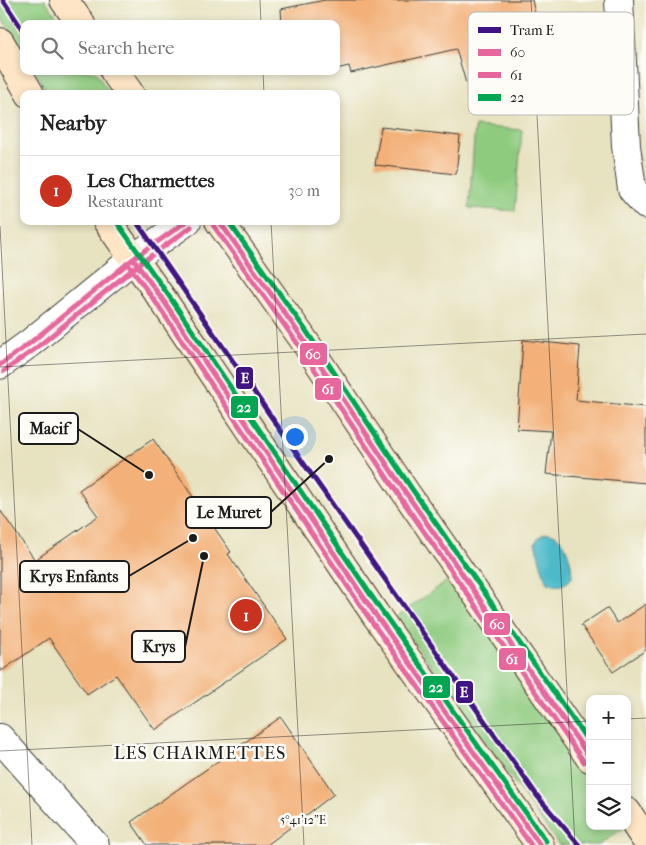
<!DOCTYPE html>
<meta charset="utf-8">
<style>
body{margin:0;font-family:"IM FELL French Canon",serif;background:#f2f2f2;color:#222}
.controls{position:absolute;right:15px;bottom:15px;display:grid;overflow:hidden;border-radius:10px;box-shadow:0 2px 8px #0003}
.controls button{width:45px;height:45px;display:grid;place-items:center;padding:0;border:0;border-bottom:1px solid #e0e0e0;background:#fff;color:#222;font:25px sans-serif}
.you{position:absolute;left:294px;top:436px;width:18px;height:18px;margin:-12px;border:4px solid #fff;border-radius:50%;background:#1a73e8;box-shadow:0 0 0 8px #1a73e833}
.badge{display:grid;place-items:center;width:32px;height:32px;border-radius:50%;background:#c8321e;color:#fff;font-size:16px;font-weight:700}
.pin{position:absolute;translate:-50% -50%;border:2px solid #fff;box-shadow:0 1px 5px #0006}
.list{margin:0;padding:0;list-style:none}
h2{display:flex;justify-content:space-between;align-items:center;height:65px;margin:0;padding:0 20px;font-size:21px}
h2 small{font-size:16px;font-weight:400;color:#767676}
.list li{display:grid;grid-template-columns:32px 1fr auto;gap:15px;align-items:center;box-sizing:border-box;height:70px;padding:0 20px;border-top:1px solid #e0e0e0}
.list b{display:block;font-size:19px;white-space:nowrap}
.list p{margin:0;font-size:16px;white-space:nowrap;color:#767676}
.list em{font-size:16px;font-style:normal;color:#767676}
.icon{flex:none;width:28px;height:28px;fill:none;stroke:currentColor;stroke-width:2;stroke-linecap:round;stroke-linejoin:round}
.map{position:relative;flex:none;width:646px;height:845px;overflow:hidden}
.search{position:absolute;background:#fff;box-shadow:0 2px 8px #0003;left:20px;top:20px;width:320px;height:55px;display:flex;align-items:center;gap:12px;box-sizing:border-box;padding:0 18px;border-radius:10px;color:#767676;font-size:19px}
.panel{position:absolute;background:#fff;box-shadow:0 2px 8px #0003;left:20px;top:90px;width:320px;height:135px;border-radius:10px}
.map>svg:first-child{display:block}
.green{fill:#8fcb7f;stroke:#56744e}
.water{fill:#4ebac9;stroke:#356b72}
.building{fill:#f3b179}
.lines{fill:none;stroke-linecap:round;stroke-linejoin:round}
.minor-casing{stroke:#3a3a35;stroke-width:30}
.tertiary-casing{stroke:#3a3a35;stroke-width:30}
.secondary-casing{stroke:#3a3a35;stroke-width:30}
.minor{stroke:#fff;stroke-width:28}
.tertiary{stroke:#fff;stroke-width:28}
.secondary{stroke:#fde5c5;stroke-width:28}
.bus-1-casing{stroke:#fdfcf7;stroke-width:9}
.bus-2-casing{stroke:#fdfcf7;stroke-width:9}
.bus-3-casing{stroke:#fdfcf7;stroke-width:9}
.bus-1{stroke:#e7679c;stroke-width:5}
.bus-2{stroke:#e7679c;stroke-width:5}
.bus-3{stroke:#00a651;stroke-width:5}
.tram-1-casing{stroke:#fdfcf7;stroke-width:9}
.tram-1{stroke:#401382;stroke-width:5}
.ticks{fill:none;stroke:#1c1c1c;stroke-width:1;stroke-opacity:0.45}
.labels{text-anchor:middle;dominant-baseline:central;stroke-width:5;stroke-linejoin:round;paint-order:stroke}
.quarter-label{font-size:18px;letter-spacing:1px;fill:#1c1c1c;stroke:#fdfcf7}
.key{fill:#fdfcf7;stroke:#bab9b5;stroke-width:1}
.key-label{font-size:14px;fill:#1c1c1c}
.ticks-label{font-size:12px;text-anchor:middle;fill:#1c1c1c;stroke:#fdfcf7;stroke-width:5;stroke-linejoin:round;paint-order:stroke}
.leader{fill:none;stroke:#1c1c1c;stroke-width:2}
.callout-dot{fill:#1c1c1c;stroke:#fdfcf7;stroke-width:2}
.callout{fill:#fdfcf7;stroke:#1c1c1c;stroke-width:2}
.callout-label{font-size:16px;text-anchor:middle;font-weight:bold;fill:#1c1c1c}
.line-badge{stroke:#fdfcf7;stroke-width:2}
.badge-label{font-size:14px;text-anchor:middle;font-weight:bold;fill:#fff}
</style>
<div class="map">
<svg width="646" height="845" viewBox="0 0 646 845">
<rect width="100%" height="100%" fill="#fdfcf7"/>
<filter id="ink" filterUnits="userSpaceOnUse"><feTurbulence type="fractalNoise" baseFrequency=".02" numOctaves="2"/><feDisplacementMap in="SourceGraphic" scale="10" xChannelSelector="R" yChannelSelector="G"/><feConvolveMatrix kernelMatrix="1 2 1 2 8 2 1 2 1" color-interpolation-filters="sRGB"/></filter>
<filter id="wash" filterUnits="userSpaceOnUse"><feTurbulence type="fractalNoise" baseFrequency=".0096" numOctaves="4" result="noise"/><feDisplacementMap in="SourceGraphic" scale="20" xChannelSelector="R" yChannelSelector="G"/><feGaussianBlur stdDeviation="1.12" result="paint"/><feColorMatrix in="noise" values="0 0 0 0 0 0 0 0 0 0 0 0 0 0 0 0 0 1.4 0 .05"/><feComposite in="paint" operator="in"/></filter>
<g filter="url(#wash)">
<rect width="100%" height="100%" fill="#e7e2c0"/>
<!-- green -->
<path class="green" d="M 0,0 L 45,0 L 62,24 L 24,24 L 24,52 L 0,15 Z
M 35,71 L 95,71 L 110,94 L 48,94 Z
M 475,126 L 522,130 L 515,211 L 469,208 Z
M 450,579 L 590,778 L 590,826 L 625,827 L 599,845 L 559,845 L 396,617 Z"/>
<!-- water -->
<path class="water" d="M 548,533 C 566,534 572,562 572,578 C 564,586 557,588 546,582 L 535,543 C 538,538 541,534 548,533 Z"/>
<g id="blocks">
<!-- building -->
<path class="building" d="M 325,0 L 532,0 L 546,61 L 533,64 L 534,67 L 466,83 L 456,49 L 351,73 L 349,66 L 336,69 L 336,24 L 282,24 L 281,9 Z
M 381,127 L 460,136 L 456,174 L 375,165 Z
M 523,340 L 580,346 L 576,400 L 646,407 L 646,483 L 546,474 L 551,431 L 517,429 Z
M 153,439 L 231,552 L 228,554 L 287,639 L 155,730 L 116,675 L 87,694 L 49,638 L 0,672 L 0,510 L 35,560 L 98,516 L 79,490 Z
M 646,604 L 646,650 L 613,672 L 581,625 L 607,608 L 617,623 Z
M 281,717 L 334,794 L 267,845 L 147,845 L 131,822 Z"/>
</g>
</g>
<g filter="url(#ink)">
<use href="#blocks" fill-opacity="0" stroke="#3a3a35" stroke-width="1"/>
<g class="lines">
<defs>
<path id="minor" d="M 619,0 L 626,146 L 632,189 L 646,205
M 0,738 L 95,845"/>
<path id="tertiary" d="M 0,365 L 30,343 L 133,259 L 187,221"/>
<path id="secondary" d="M 64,0 L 81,24
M 0,42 L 30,94
M 114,71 L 130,94
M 107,221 L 163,300 L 375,614 L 540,845
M 219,221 L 301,336 L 406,493 L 590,758
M 627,812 L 646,840"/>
</defs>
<!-- minor casing -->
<use href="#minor" class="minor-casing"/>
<!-- tertiary casing -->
<use href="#tertiary" class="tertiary-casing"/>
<!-- secondary casing -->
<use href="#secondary" class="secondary-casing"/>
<!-- minor -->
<use href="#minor" class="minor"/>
<!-- tertiary -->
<use href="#tertiary" class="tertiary"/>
<!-- secondary -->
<use href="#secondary" class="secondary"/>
<defs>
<path id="bus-1" d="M 219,221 L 301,336 L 406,493 L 590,758
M 133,259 L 163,300 L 375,614 L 540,845
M 0,365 L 30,343 L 133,259 L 187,221"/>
<path id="bus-2" d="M 213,225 L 295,340 L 400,497 L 584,762
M 127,263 L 157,304 L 369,618 L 531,845
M 4,371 L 35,349 L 138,265 L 191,227"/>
<path id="bus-3" d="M 116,221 L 169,296 L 381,610 L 546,841
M 228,221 L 307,332 L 412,489 L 590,744"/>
</defs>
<!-- bus-1 casing -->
<use href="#bus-1" class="bus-1-casing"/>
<!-- bus-2 casing -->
<use href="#bus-2" class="bus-2-casing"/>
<!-- bus-3 casing -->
<use href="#bus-3" class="bus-3-casing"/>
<!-- bus-1 -->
<use href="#bus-1" class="bus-1"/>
<!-- bus-2 -->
<use href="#bus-2" class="bus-2"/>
<!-- bus-3 -->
<use href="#bus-3" class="bus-3"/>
<defs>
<path id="tram-1" d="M 3,0 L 24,32
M 136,221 L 290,444 L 538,797 L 579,845"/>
</defs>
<!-- tram-1 casing -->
<use href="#tram-1" class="tram-1-casing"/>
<!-- tram-1 -->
<use href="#tram-1" class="tram-1"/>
</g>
</g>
<!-- ticks -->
<path class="ticks" d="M 260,0 L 261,24M 531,0 L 575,845M 263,71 L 264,94M 271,221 L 304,845M 0,226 L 32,845M 0,367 L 646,334M 627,719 L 646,718M 0,751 L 590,721"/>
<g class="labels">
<!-- quarter labels -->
<g class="quarter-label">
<text x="200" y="753">LES CHARMETTES</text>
</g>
</g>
<!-- legend -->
<rect x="468" y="12" width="166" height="103" rx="8" class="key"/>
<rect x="478" y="27" width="23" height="6" fill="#401382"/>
<rect x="478" y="49" width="23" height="7" fill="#e7679c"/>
<rect x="478" y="72" width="23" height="6" fill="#e7679c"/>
<rect x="478" y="94" width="23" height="7" fill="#00a651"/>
<g class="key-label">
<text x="510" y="35">Tram E</text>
<text x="510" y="57">60</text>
<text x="510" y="80">61</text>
<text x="510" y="102">22</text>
</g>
<g class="ticks-label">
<text x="303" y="824">5°41'12"E</text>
</g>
<!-- callouts -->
<path class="leader" d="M149 475L78 429M329 459L271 512M193 538L129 576M204 556L185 647"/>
<g class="callout-dot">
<circle cx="149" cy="475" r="5"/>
<circle cx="329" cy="459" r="5"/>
<circle cx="193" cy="538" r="5"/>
<circle cx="204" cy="556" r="5"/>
</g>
<g class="callout">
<rect x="19" y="413" width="59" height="31" rx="5"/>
<rect x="186" y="497" width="85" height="31" rx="5"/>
<rect x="20" y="561" width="109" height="31" rx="5"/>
<rect x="132" y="631" width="53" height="31" rx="5"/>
</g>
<g class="callout-label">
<text x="49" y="434">Macif</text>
<text x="229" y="518">Le Muret</text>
<text x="74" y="582">Krys Enfants</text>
<text x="159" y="652">Krys</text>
</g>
<g class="line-badge">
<rect x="299" y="342" width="29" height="24" rx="5" fill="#e7679c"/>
<rect x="235" y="366" width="19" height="24" rx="5" fill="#401382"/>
<rect x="314" y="377" width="28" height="24" rx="5" fill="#e7679c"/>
<rect x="230" y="395" width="29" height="24" rx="5" fill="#00a651"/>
<rect x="483" y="612" width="28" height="24" rx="5" fill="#e7679c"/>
<rect x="498" y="647" width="29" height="24" rx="5" fill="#e7679c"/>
<rect x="422" y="675" width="29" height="24" rx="5" fill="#00a651"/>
<rect x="455" y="680" width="19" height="24" rx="5" fill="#401382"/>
</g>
<g class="badge-label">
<text x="313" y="359">60</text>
<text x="245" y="383">E</text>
<text x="328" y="394">61</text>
<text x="244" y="412">22</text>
<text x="497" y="629">60</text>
<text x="512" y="664">61</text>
<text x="436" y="692">22</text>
<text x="464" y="697">E</text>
</g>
</svg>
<div class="controls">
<button>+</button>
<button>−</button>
<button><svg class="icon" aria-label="layers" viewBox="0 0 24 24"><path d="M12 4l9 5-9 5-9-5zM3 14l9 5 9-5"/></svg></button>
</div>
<div class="you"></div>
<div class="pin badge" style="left:246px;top:615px">1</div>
<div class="search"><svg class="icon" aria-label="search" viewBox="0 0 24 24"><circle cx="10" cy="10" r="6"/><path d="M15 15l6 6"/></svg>Search here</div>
<section class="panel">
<h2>Nearby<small></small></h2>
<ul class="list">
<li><span class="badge">1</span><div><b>Les Charmettes</b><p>Restaurant</p></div><em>30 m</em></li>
</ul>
</section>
</div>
